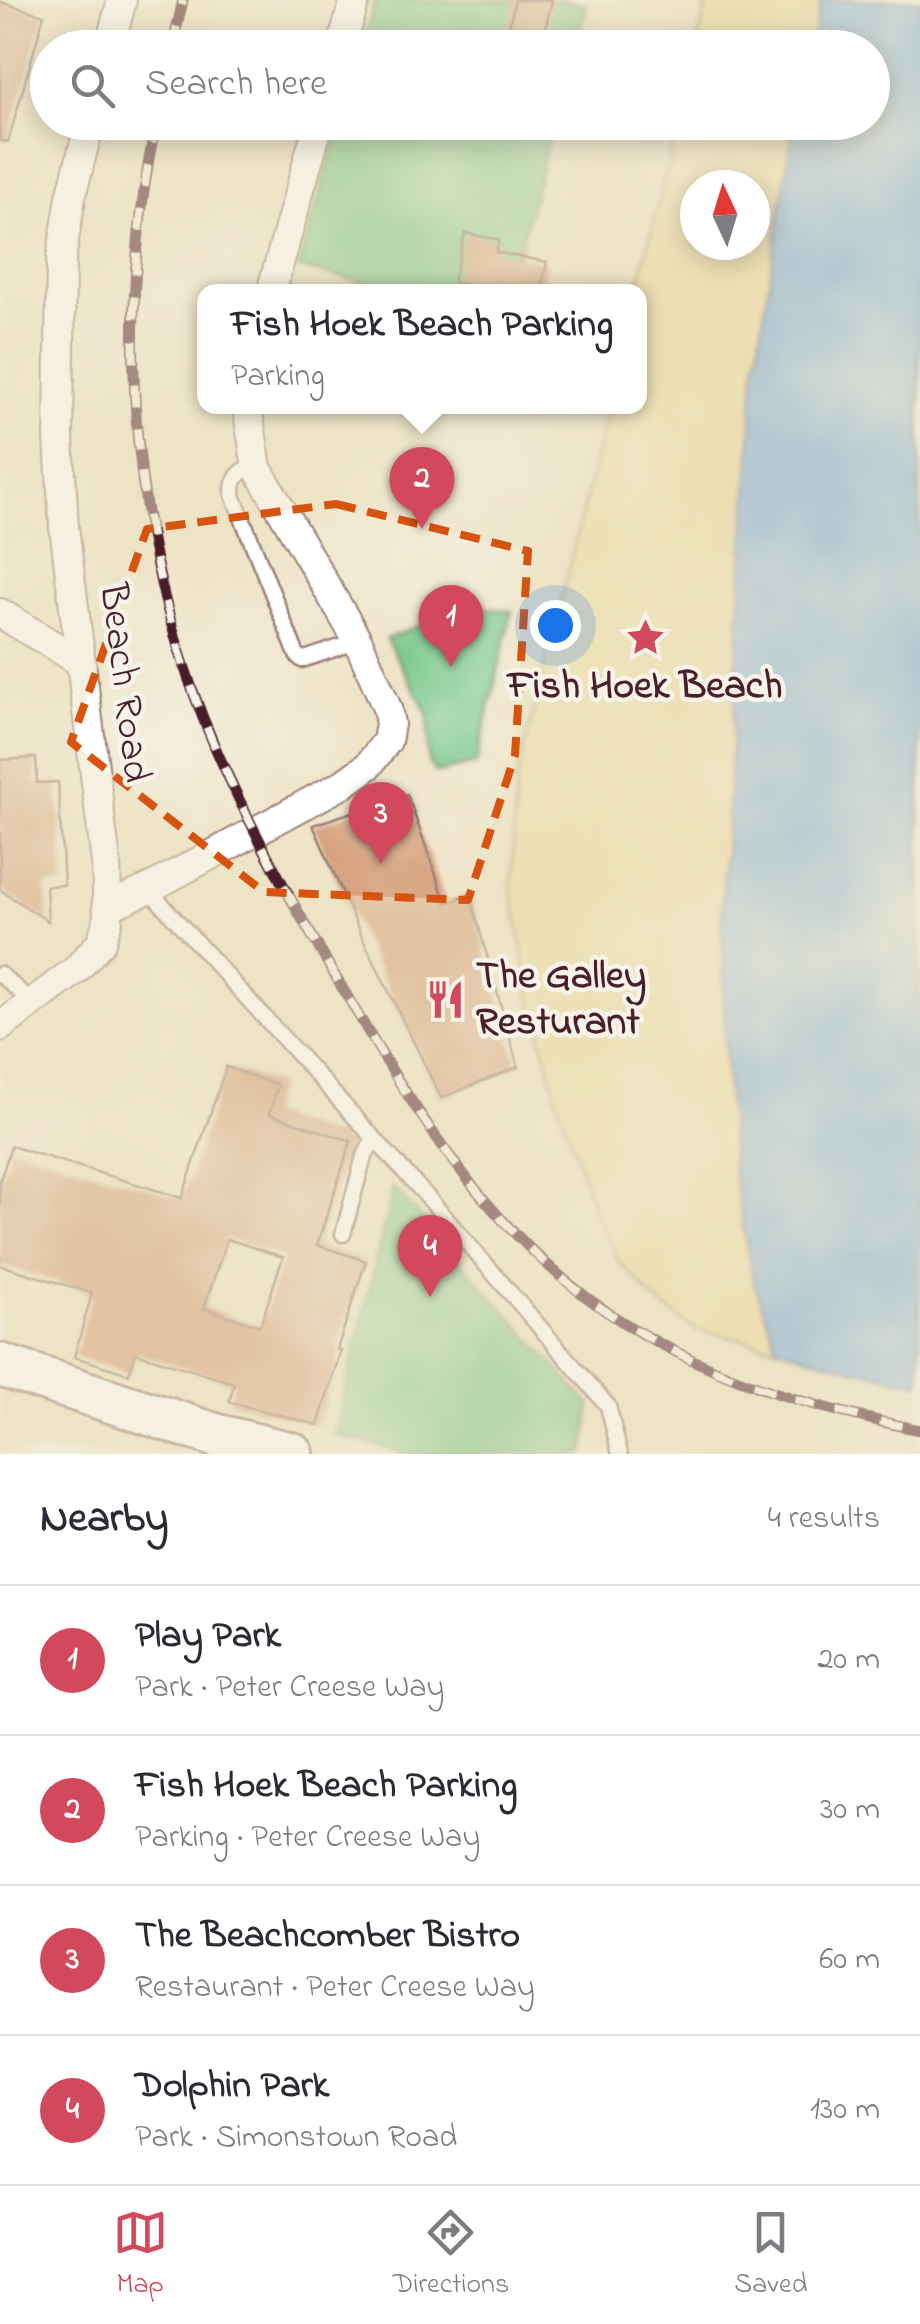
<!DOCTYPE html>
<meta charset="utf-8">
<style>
body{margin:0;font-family:"Indie Flower",sans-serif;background:#f2f2f3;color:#2b2b33}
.compass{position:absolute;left:680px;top:170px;width:90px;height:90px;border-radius:50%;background:#fff;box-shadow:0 5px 25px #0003;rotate:356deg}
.you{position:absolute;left:555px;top:625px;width:35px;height:35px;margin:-25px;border:8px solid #fff;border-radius:50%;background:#1a73e8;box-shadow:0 0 0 15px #1a73e833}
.badge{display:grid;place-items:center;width:65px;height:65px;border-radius:50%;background:#d1495b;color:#fff;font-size:32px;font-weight:700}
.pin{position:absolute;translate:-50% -82px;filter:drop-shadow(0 2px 5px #0008)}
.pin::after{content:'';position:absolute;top:52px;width:35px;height:30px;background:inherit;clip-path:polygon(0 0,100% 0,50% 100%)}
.popup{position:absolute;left:197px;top:284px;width:450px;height:130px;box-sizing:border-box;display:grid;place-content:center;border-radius:20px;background:#fff;filter:drop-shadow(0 2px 8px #0005);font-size:32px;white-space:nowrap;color:#7c7c81}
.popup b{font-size:38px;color:#2b2b33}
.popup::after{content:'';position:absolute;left:50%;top:100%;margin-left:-20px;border:20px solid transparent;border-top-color:#fff}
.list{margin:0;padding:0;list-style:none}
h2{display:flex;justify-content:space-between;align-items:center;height:130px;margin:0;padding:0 40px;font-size:42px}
h2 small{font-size:32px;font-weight:400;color:#7c7c81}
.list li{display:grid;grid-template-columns:65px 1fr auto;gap:30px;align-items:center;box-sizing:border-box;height:150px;padding:0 40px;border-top:2px solid #e1e1e2}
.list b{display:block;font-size:38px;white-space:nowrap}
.list p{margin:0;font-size:32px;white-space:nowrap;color:#7c7c81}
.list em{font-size:32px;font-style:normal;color:#7c7c81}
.icon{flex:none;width:55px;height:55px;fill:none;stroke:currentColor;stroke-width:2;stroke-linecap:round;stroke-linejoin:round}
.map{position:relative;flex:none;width:920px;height:1454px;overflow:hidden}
.search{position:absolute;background:#fff;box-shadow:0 5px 25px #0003;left:30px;right:30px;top:30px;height:110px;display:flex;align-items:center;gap:25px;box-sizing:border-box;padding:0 35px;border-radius:55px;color:#7c7c81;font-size:38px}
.sheet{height:730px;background:#fff}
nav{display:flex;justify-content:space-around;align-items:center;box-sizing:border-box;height:140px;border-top:2px solid #e1e1e2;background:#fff;font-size:28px;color:#7c7c81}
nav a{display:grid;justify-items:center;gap:5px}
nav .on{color:#d1495b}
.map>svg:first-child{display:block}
.green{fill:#75c789;stroke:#60735a;stroke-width:2.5}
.sand{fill:#eeda9e;stroke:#9c7c64;stroke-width:2.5;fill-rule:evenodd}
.water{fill:#73a9e1;stroke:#5e6486;stroke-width:2.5}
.building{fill:#d39a74;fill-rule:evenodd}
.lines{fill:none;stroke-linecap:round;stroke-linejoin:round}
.service-casing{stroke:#9c8178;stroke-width:19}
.minor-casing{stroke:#9c8178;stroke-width:32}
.primary-casing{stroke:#9c8178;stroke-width:48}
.service{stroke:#fff;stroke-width:14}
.minor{stroke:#fff;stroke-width:28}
.primary{stroke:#fff;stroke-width:42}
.rail-casing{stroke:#4a1f2b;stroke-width:11}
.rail{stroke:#f7f3e8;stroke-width:8;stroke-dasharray:22;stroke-linecap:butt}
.marked{fill:none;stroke:#d8530f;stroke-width:8;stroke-dasharray:20 12;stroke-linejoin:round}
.labels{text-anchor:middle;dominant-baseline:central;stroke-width:9;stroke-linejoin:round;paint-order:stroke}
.street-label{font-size:40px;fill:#4a1f2b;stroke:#f7f3e8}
.poi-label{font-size:40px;font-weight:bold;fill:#4a1f2b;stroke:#f7f3e8}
</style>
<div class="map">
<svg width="920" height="1454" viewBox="0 0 920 1454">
<rect width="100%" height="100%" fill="#f7f3e8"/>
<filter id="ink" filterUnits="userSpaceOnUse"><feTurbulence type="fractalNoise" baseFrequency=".01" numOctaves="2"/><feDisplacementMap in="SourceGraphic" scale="20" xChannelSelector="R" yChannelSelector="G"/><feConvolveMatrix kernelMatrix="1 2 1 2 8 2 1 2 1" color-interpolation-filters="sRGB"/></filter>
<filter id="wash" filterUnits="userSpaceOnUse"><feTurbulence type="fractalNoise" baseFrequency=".0048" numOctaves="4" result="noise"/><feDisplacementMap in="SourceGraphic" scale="40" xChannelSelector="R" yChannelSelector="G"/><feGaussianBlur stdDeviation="2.25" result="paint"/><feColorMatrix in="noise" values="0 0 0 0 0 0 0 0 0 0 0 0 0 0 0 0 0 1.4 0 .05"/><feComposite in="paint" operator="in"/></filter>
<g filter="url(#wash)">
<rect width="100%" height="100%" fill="#ede3c5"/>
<!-- green -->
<path class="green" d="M 375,0 L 564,0 L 587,6 L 575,47 L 362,48 Z
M 340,123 L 553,123 L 508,291 L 408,291 L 298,268 Z
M 467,606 L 512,611 L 476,764 L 436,773 L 428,762 L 428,713 L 386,639 Z
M 393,1187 L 591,1406 L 584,1454 L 409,1454 L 335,1435 Z"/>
<!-- sand -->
<path class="sand" d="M 708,0 L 821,0 L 811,47 L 696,48 Z
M 678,123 L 794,123 L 755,371 L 722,905 L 725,1064 L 733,1173 L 753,1280 L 777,1347 L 694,1329 L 653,1298 L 619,1262 L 595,1213 L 559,1106 L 531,998 L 511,886 L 516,782 L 608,407 L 640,406 L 640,292 L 637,291 ZM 695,185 L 755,185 L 755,245 L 695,245 Z"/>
<!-- water -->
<path class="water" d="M 821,0 L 920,0 L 920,1383 L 853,1369 L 777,1347 L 753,1280 L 733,1173 L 725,1064 L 722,905 L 755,371 L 794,123 L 872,122 L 872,48 L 811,47 Z"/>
<g id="blocks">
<!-- building -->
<path class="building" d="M 515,0 L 552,0 L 541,48 L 504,48 Z
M 0,2 L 44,15 L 8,142 L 0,140 Z
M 465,233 L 499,240 L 496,252 L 547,262 L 541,292 L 494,292 L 453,282 Z
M 36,758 L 37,783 L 58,782 L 64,885 L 46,886 L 48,921 L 0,890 L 0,760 Z
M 407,794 L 446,903 L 470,895 L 518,1067 L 441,1098 L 360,933 L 313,825 Z
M 226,1067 L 278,1085 L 269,1114 L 351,1141 L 317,1245 L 366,1261 L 337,1349 L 341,1350 L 318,1425 L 229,1402 L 234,1383 L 136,1353 L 129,1374 L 74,1357 L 92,1293 L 0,1265 L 0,1181 L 11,1146 L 182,1198 ZM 227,1239 L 283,1257 L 260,1326 L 204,1308 Z"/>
</g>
</g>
<g filter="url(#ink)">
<use href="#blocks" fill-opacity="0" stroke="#9c8178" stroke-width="2.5"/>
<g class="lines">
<defs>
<path id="service" d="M 256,462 C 241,472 232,476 233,495 L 297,655 L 302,660 L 358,641
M 148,889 L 430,1200 L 608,1406 L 620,1454
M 0,974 L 33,1003
M 343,1234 L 363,1160 L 374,1138"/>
<path id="minor" d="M 109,48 L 122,0
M 341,48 L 355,0
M 271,292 L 319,122
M 0,613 L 79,661
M 110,906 L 148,889 L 343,784 L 368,766 L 387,741 L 390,724 L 387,708 L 358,641 L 257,468 L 247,406
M 0,1027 L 76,970 L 101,942 L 108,920 L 106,863 L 64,527 L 59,438 L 61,259 L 71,197 L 90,122"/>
<path id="primary" d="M 0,1365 L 218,1436 L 292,1454"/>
</defs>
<!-- service casing -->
<use href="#service" class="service-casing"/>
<!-- minor casing -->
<use href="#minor" class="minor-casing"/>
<!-- primary casing -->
<use href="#primary" class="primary-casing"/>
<!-- service -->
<use href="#service" class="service"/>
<!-- minor -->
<use href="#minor" class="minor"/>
<!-- primary -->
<use href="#primary" class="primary"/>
<defs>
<path id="rail" d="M 172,48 L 183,0
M 156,122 C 113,329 131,553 215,747 C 254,837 303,922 353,1006 C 424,1128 505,1251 629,1326 C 717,1380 820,1410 920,1430"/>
</defs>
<!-- rail casing -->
<use href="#rail" class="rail-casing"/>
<!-- rail -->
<use href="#rail" class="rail"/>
</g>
</g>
<!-- marked area -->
<path d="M0 0H920V1454H0ZM 336,504 L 528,551 L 515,755 L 468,900 L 264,892 L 71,742 L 147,529 Z" fill="#ede3c5" fill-opacity=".55" fill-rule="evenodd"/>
<path class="marked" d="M 336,504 L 528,551 L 515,755 L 468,900 L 264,892 L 71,742 L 147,529 Z"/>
<!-- icons -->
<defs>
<symbol id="sight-bare" viewBox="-9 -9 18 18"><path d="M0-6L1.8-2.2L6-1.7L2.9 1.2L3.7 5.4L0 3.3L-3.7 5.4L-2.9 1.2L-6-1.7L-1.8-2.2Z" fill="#d1495b" stroke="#f7f3e8" stroke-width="2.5" paint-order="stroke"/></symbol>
<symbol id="restaurant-bare" viewBox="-9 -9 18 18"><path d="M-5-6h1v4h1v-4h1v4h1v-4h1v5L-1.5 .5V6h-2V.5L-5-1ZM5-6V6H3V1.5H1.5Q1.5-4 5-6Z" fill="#d1495b" stroke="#f7f3e8" stroke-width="2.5" paint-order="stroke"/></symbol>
</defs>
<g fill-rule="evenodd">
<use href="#sight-bare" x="618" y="610" width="55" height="55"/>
<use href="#restaurant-bare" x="418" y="972" width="55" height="55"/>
</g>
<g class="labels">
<!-- street labels -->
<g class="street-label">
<text transform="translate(123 683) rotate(83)">Beach Road</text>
</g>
<!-- poi labels -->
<g class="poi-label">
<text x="645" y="687">Fish Hoek Beach</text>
<text x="476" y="977" text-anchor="start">The Galley<tspan x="476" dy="46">Resturant</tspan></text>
</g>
</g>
</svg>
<svg class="compass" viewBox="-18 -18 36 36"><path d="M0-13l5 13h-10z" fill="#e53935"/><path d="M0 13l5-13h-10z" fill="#7c7c81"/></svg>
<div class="you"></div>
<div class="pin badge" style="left:451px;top:667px">1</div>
<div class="pin badge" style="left:422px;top:529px">2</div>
<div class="popup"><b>Fish Hoek Beach Parking</b>Parking</div>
<div class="pin badge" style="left:381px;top:864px">3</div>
<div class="pin badge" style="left:430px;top:1297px">4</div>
<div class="search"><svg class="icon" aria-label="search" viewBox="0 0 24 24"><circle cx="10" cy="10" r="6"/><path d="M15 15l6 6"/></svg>Search here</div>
</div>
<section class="sheet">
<h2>Nearby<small>4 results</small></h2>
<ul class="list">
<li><span class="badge">1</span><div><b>Play Park</b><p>Park · Peter Creese Way</p></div><em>20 m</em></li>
<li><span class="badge">2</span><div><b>Fish Hoek Beach Parking</b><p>Parking · Peter Creese Way</p></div><em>30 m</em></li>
<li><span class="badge">3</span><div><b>The Beachcomber Bistro</b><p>Restaurant · Peter Creese Way</p></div><em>60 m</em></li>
<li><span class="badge">4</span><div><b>Dolphin Park</b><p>Park · Simonstown Road</p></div><em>130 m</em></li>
</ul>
</section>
<nav>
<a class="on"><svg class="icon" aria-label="map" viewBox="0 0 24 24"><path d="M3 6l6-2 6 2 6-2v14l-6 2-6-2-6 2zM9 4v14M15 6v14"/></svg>Map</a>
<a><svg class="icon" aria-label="directions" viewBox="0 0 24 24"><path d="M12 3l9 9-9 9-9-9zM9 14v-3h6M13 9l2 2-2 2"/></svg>Directions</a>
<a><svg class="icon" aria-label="saved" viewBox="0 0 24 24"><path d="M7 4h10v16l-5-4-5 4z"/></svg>Saved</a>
</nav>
